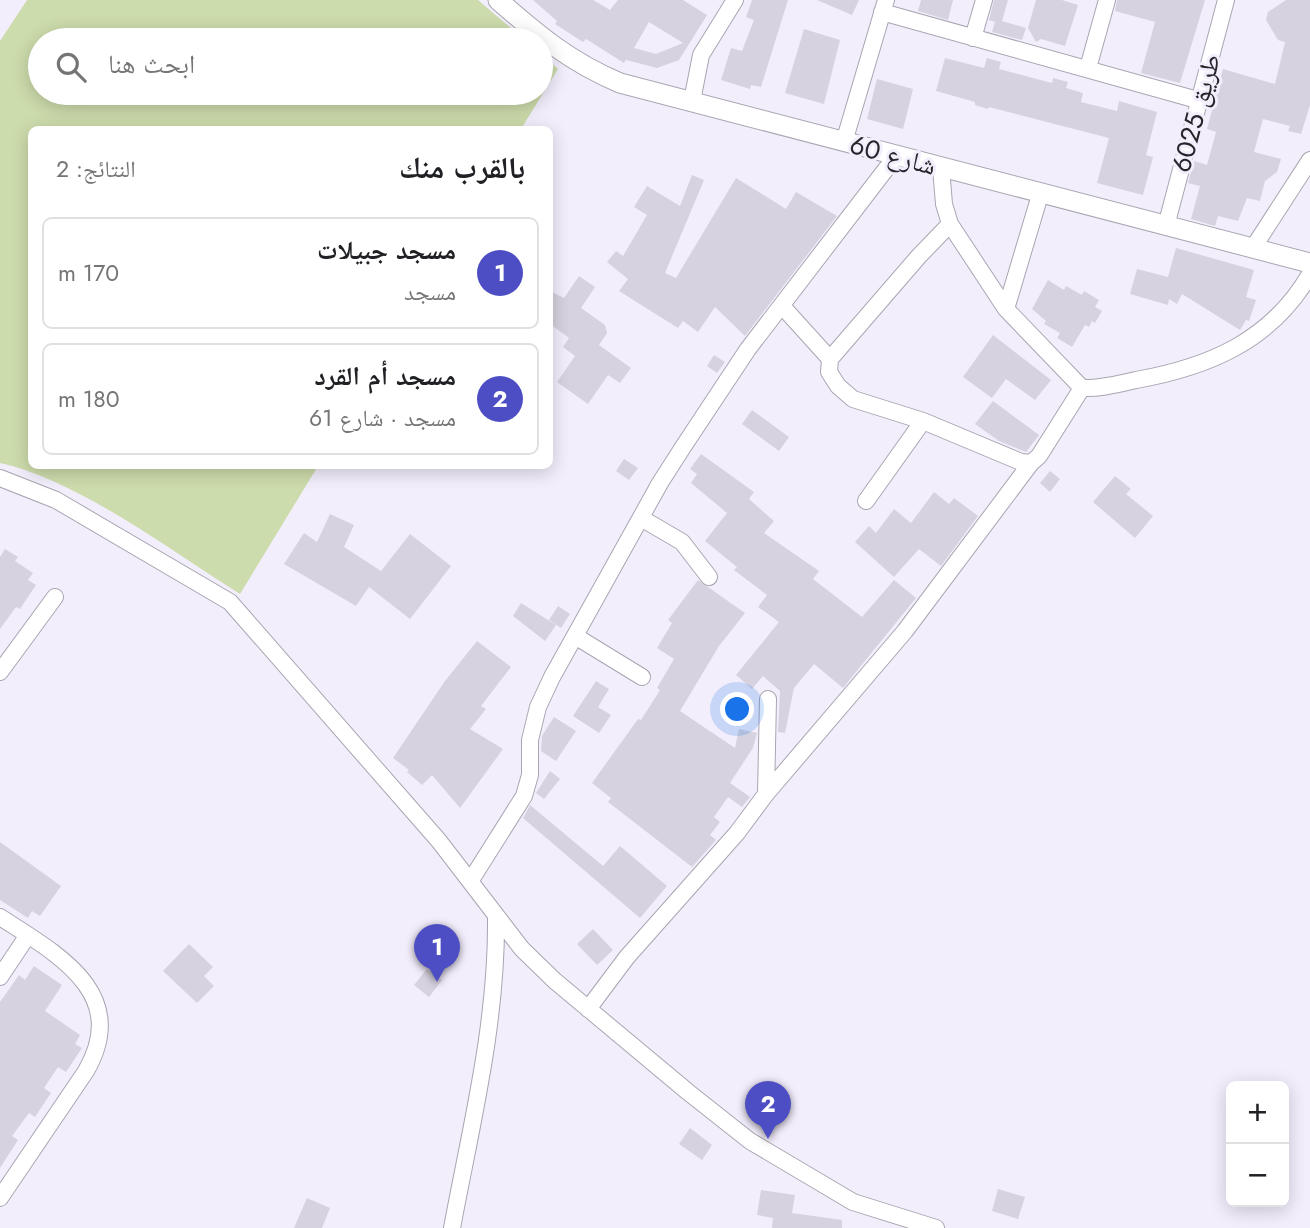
<!DOCTYPE html>
<html lang="ar">
<meta charset="utf-8">
<style>
body{margin:0;font-family:Jost,"Noto Naskh Arabic",sans-serif;background:#f6f6f6;color:#202124;direction:rtl}
.controls{position:absolute;right:21px;bottom:21px;display:grid;overflow:hidden;border-radius:10px;box-shadow:0 4px 18px #0003}
.controls button{width:63px;height:63px;display:grid;place-items:center;padding:0;border:0;border-bottom:2px solid #e0e0e0;background:#fff;color:#202124;font:35px sans-serif}
.you{position:absolute;left:738px;top:710px;width:24px;height:24px;margin:-18px;border:5px solid #fff;border-radius:50%;background:#1a73e8;box-shadow:0 0 0 10px #1a73e833}
.badge{display:grid;place-items:center;width:46px;height:46px;border-radius:50%;background:#4d4ec4;color:#fff;font-size:23px;font-weight:700}
.pin{position:absolute;translate:-50% -58px;filter:drop-shadow(0 2px 4px #0008)}
.pin::after{content:'';position:absolute;top:37px;width:24px;height:21px;background:inherit;clip-path:polygon(0 0,100% 0,50% 100%)}
.list{margin:0;padding:0;list-style:none}
h2{display:flex;justify-content:space-between;align-items:center;height:91px;margin:0;padding:0 28px;font-size:30px}
h2 small{font-size:23px;font-weight:400;color:#757577}
.list li{display:grid;grid-template-columns:46px 1fr auto;gap:21px;align-items:center;box-sizing:border-box;height:112px;margin:0 14px 14px;padding:0 14px;border:2px solid #e0e0e0;border-radius:10px}
.list b{display:block;font-size:26px;white-space:nowrap}
.list p{margin:0;font-size:23px;white-space:nowrap;color:#757577}
.list em{font-size:23px;font-style:normal;color:#757577}
.icon{flex:none;width:38px;height:38px;fill:none;stroke:currentColor;stroke-width:2;stroke-linecap:round;stroke-linejoin:round}
.map{position:relative;flex:none;width:1310px;height:1228px;overflow:hidden;direction:ltr}
.search{position:absolute;background:#fff;box-shadow:0 4px 18px #0003;left:28px;top:28px;width:525px;height:77px;display:flex;align-items:center;gap:18px;box-sizing:border-box;padding:0 24px;border-radius:38px;color:#757577;font-size:26px}
.panel{position:absolute;background:#fff;box-shadow:0 4px 18px #0003;left:28px;top:126px;width:525px;height:343px;border-radius:10px;direction:rtl}
.map>svg:first-child{display:block}
.green{fill:#cddcac}
.building{fill:#d6d2df;fill-rule:evenodd}
.lines{fill:none;stroke-linecap:round;stroke-linejoin:round}
.minor-casing{stroke:#a9a5b1;stroke-width:18}
.tertiary-casing{stroke:#a9a5b1;stroke-width:21}
.minor{stroke:#fff;stroke-width:16}
.tertiary{stroke:#fff;stroke-width:19}
.labels{text-anchor:middle;dominant-baseline:central;stroke-width:6;stroke-linejoin:round;paint-order:stroke}
.street-label{font-size:26px;fill:#28262b;stroke:#f3eefc}
</style>
<div class="map">
<svg width="1310" height="1228" viewBox="0 0 1310 1228">
<rect width="100%" height="100%" fill="#f3eefc"/>
<!-- green -->
<path class="green" d="M 27,0 L 478,0 L 525,40 L 40,40 L 40,93 L 541,93 L 541,54 L 558,69 L 521,129 L 32,130 L 32,466 L 318,466 L 240,594 C 171,551 78,480 0,463 L 0,41 Z"/>
<!-- building -->
<path class="building" d="M 533,0 L 593,0 L 610,10 L 618,0 L 683,0 L 707,15 L 679,60 L 657,68 L 626,60 L 624,63 L 586,39 L 583,42 L 555,24 L 557,21 ZM 649,22 L 683,43 L 656,54 L 634,48 Z
M 752,0 L 788,0 L 761,87 L 751,85 L 750,89 L 721,80 L 731,48 L 742,51 L 754,20 L 746,17 Z
M 817,0 L 859,0 L 852,15 Z
M 921,0 L 953,0 L 948,20 L 918,11 Z
M 994,0 L 1008,0 L 1002,21 L 1026,28 L 1022,40 L 992,32 L 995,22 L 989,20 Z
M 1036,0 L 1062,0 L 1078,5 L 1065,46 L 1041,39 L 1036,42 L 1028,28 Z
M 1117,0 L 1205,0 L 1180,83 L 1141,73 L 1155,22 L 1115,11 Z
M 1286,0 L 1310,0 L 1310,105 L 1301,134 L 1288,131 L 1290,126 L 1263,119 L 1254,152 L 1281,159 L 1277,172 L 1265,181 L 1260,201 L 1247,198 L 1238,221 L 1218,216 L 1215,226 L 1191,219 L 1200,186 L 1188,183 L 1194,161 L 1207,165 L 1216,132 L 1207,129 L 1223,69 L 1275,84 L 1285,42 L 1278,40 L 1266,20 L 1268,12 Z
M 804,29 L 840,40 L 824,104 L 785,93 Z
M 945,58 L 984,68 L 987,58 L 1001,62 L 999,69 L 1052,83 L 1053,78 L 1068,82 L 1066,88 L 1083,93 L 1081,102 L 1117,111 L 1119,101 L 1157,112 L 1146,155 L 1153,157 L 1143,195 L 1097,183 L 1109,138 L 989,107 L 988,109 L 975,105 L 975,102 L 936,91 Z
M 877,79 L 913,89 L 903,129 L 867,119 Z
M 692,175 L 704,180 L 665,273 L 676,278 L 736,178 L 786,209 L 796,192 L 837,216 L 745,336 L 715,307 L 698,332 L 683,321 L 678,328 L 619,291 L 628,279 L 607,262 L 616,251 L 623,256 L 647,215 L 634,207 L 647,186 L 680,206 Z
M 1176,248 L 1254,270 L 1246,297 L 1256,300 L 1249,321 L 1246,320 L 1240,330 L 1182,294 L 1177,304 L 1169,299 L 1168,305 L 1130,294 L 1137,269 L 1168,277 Z
M 579,276 L 595,287 L 581,308 L 605,325 L 607,333 L 599,345 L 631,368 L 620,383 L 608,375 L 588,404 L 557,382 L 575,356 L 563,347 L 569,338 L 550,324 L 550,291 L 564,298 Z
M 1048,280 L 1064,290 L 1066,286 L 1082,295 L 1084,291 L 1099,300 L 1095,307 L 1102,311 L 1095,323 L 1092,321 L 1089,327 L 1085,325 L 1072,347 L 1057,338 L 1060,333 L 1044,324 L 1046,321 L 1032,309 Z
M 993,335 L 1051,380 L 1035,400 L 1006,379 L 992,398 L 963,377 Z
M 714,355 L 725,362 L 717,373 L 707,366 Z
M 993,401 L 1039,435 L 1026,452 L 999,441 L 975,424 Z
M 752,410 L 789,437 L 779,451 L 742,424 Z
M 701,454 L 754,492 L 749,499 L 774,521 L 764,533 L 819,571 L 813,579 L 862,617 L 894,580 L 916,598 L 843,688 L 814,664 L 794,688 L 785,733 L 778,732 L 780,691 L 763,676 L 752,689 L 736,675 L 779,622 L 758,607 L 767,595 L 734,570 L 737,567 L 705,541 L 727,513 L 691,483 L 697,474 L 690,469 Z
M 624,459 L 638,468 L 629,480 L 616,471 Z
M 1050,471 L 1060,479 L 1050,492 L 1040,483 Z
M 1115,476 L 1131,489 L 1126,494 L 1153,516 L 1135,538 L 1093,502 Z
M 934,492 L 949,504 L 954,498 L 978,516 L 941,566 L 919,549 L 894,577 L 855,542 L 869,526 L 876,533 L 894,509 L 911,523 Z
M 330,514 L 354,525 L 344,547 L 381,571 L 410,534 L 451,566 L 410,619 L 369,587 L 356,606 L 284,564 L 304,533 L 317,542 Z
M 5,549 L 18,557 L 15,561 L 33,573 L 28,580 L 36,585 L 20,609 L 16,607 L 0,629 L 0,557 Z
M 698,580 L 745,613 L 719,646 L 680,711 L 735,748 L 739,729 L 757,733 L 753,748 L 730,783 L 750,797 L 742,807 L 728,797 L 714,817 L 720,822 L 710,835 L 716,840 L 692,867 L 608,802 L 611,798 L 592,783 L 638,719 L 641,720 L 660,690 L 657,688 L 674,659 L 657,648 L 672,623 L 668,620 Z
M 521,603 L 556,625 L 545,641 L 513,616 Z
M 558,606 L 570,614 L 561,628 L 549,620 Z
M 477,641 L 511,667 L 481,706 L 486,709 L 470,729 L 503,749 L 460,808 L 432,775 L 422,785 L 407,772 L 409,770 L 393,758 L 445,681 Z
M 596,681 L 609,689 L 598,707 L 611,715 L 599,733 L 573,716 Z
M 554,717 L 576,731 L 556,761 L 541,751 L 542,736 Z
M 550,771 L 560,779 L 544,799 L 536,793 Z
M 530,805 L 603,866 L 620,846 L 667,886 L 640,918 L 523,818 Z
M 0,842 L 61,886 L 40,916 L 32,911 L 28,918 L 0,900 Z
M 593,929 L 613,950 L 597,965 L 577,944 Z
M 189,944 L 213,967 L 204,976 L 214,986 L 197,1003 L 163,971 Z
M 34,966 L 62,985 L 45,1011 L 80,1035 L 75,1044 L 82,1048 L 66,1072 L 58,1067 L 44,1088 L 51,1093 L 35,1117 L 29,1113 L 12,1136 L 18,1140 L 0,1168 L 0,1002 L 19,975 L 25,980 Z
M 427,969 L 442,980 L 429,997 L 414,985 Z
M 690,1128 L 712,1145 L 702,1160 L 679,1144 Z
M 998,1189 L 1025,1197 L 1018,1219 L 992,1211 Z
M 761,1190 L 795,1195 L 792,1213 L 842,1220 L 842,1228 L 772,1228 L 773,1218 L 757,1215 Z
M 307,1198 L 330,1208 L 322,1228 L 294,1228 Z"/>
<g class="lines">
<defs>
<path id="minor" d="M 882,12 L 1201,101
M 973,38 L 984,0
M 1088,68 L 1107,0
M 692,101 L 701,55 L 735,0
M 844,142 L 886,0
M 941,168 L 944,204 L 950,224 L 1006,309 L 1082,388 C 1100,389 1118,384 1136,380 C 1209,367 1271,341 1310,274
M 1166,226 L 1226,0
M 1253,248 L 1310,160
M 782,306 L 830,359 L 829,372 L 838,386 L 853,399 L 923,421 L 1021,462 L 1031,463 L 1039,456 L 1082,388
M 1006,309 L 1040,195
M 830,359 L 919,256 L 950,224
M 0,478 L 56,500 L 230,602 L 439,841 L 522,949 L 555,981 L 688,1092 L 750,1141 L 853,1202 L 936,1228
M 866,501 L 923,421
M 641,518 L 682,542 L 709,577
M 575,636 L 642,677
M 0,672 L 55,597
M 766,794 L 905,631 L 1031,463
M 471,880 L 524,796 L 530,775 L 530,740 L 538,707 L 552,677 L 660,483 L 683,447 L 748,349 L 896,156
M 0,917 C 57,954 131,993 86,1071 L 0,1198
M 0,977 L 28,935
M 588,1009 L 627,957 L 737,833 L 766,794 L 768,699
M 452,1228 C 471,1126 497,1024 496,919"/>
<path id="tertiary" d="M 498,0 C 538,35 570,62 620,83 L 1310,263"/>
</defs>
<!-- minor casing -->
<use href="#minor" class="minor-casing"/>
<!-- tertiary casing -->
<use href="#tertiary" class="tertiary-casing"/>
<!-- minor -->
<use href="#minor" class="minor"/>
<!-- tertiary -->
<use href="#tertiary" class="tertiary"/>
</g>
<g class="labels">
<!-- street labels -->
<g class="street-label">
<text transform="translate(1196 113) rotate(-75)">طريق 6025</text>
<text transform="translate(893 155) rotate(15)">شارع 60</text>
</g>
</g>
</svg>
<div class="controls">
<button>+</button>
<button>−</button>
</div>
<div class="you"></div>
<div class="pin badge" style="left:437px;top:982px">1</div>
<div class="pin badge" style="left:768px;top:1139px">2</div>
<div class="search"><svg class="icon" aria-label="search" viewBox="0 0 24 24"><circle cx="10" cy="10" r="6"/><path d="M15 15l6 6"/></svg>ابحث هنا</div>
<section class="panel">
<h2>بالقرب منك<small>النتائج: 2</small></h2>
<ul class="list">
<li><span class="badge">1</span><div><b>مسجد جبيلات</b><p>مسجد</p></div><em>170 m</em></li>
<li><span class="badge">2</span><div><b>مسجد أم القرد</b><p>مسجد · شارع 61</p></div><em>180 m</em></li>
</ul>
</section>
</div>
